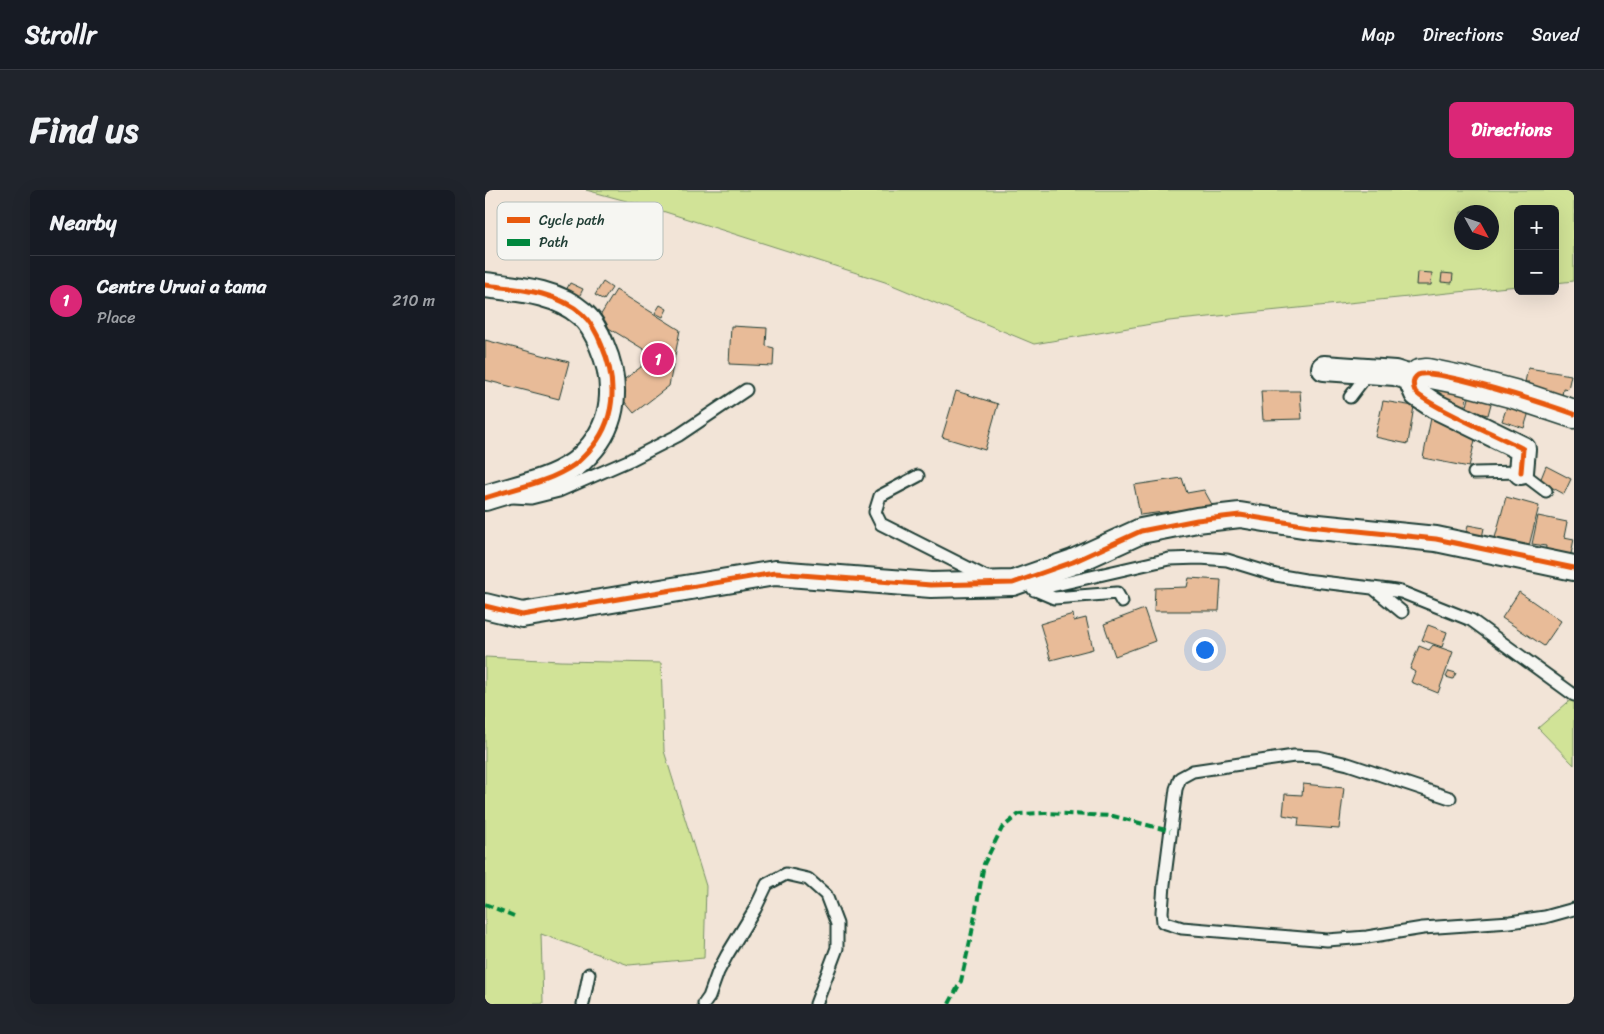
<!DOCTYPE html>
<meta charset="utf-8">
<style>
body{margin:0;font-family:Sriracha,sans-serif;background:#20242c;color:#f1f3f6}
.controls{position:absolute;right:15px;top:15px;display:grid;overflow:hidden;border-radius:8px;box-shadow:0 5px 20px #0002}
.controls button{width:45px;height:45px;display:grid;place-items:center;padding:0;border:0;border-bottom:1px solid #363941;background:#171b24;color:#f1f3f6;font:25px sans-serif}
.compass{position:absolute;left:969px;top:15px;width:45px;height:45px;border-radius:50%;background:#171b24;box-shadow:0 5px 20px #0002;rotate:130deg}
.you{position:absolute;left:719px;top:459px;width:18px;height:18px;margin:-12px;border:4px solid #fff;border-radius:50%;background:#1a73e8;box-shadow:0 0 0 8px #1a73e833}
.badge{display:grid;place-items:center;width:32px;height:32px;border-radius:50%;background:#db2777;color:#fff;font-size:16px;font-weight:700}
.pin{position:absolute;translate:-50% -50%;border:2px solid #fff;box-shadow:0 1px 5px #0006}
.list{margin:0;padding:0;list-style:none}
h2{display:flex;justify-content:space-between;align-items:center;height:65px;margin:0;padding:0 20px;font-size:21px}
h2 small{font-size:16px;font-weight:400;color:#9ea1a6}
.list li{display:grid;grid-template-columns:32px 1fr auto;gap:15px;align-items:center;box-sizing:border-box;height:90px;padding:0 20px;border-top:1px solid #363941}
.list b{display:block;font-size:19px;white-space:nowrap}
.list p{margin:0;font-size:16px;white-space:nowrap;color:#9ea1a6}
.list em{font-size:16px;font-style:normal;color:#9ea1a6}
.map{position:relative;flex:none;width:1089px;height:814px;overflow:hidden;border-radius:8px}
header{display:flex;align-items:center;gap:30px;box-sizing:border-box;height:70px;padding:0 25px;background:#171b24;border-bottom:1px solid #363941}
header strong{font-size:24px}
nav{display:flex;gap:28px;margin-inline-start:auto;font-size:18px}
.intro{display:flex;align-items:center;justify-content:space-between;box-sizing:border-box;height:120px;padding:0 30px}
h1{margin:0;font-size:35px}
.button{padding:12px 22px;border-radius:8px;background:#db2777;color:#fff;font-size:18px;font-weight:700}
main{display:flex;gap:30px;padding:0 30px}
aside{flex:1;background:#171b24;border-radius:8px;box-shadow:0 5px 20px #0002}
.map>svg:first-child{display:block}
.green{fill:#d1e397;stroke:#789066;fill-rule:evenodd}
.building{fill:#e8bb98;stroke:#1f3d34}
.lines{fill:none;stroke-linecap:round;stroke-linejoin:round}
.lane-casing{stroke:#1f3d34;stroke-width:15}
.street-casing{stroke:#1f3d34;stroke-width:28}
.secondary-casing{stroke:#1f3d34;stroke-width:31}
.lane{stroke:#f6f6f2;stroke-width:11}
.street{stroke:#f6f6f2;stroke-width:24}
.secondary{stroke:#f6f6f2;stroke-width:28}
.quiet{stroke:#00873e;stroke-width:4;stroke-dasharray:8 4;stroke-linecap:butt}
.cycleway-casing{stroke:#f6f6f2;stroke-width:8}
.cycleway{stroke:#e8590c;stroke-width:5}
.key{fill:#f6f6f2;stroke:#b6beb9;stroke-width:1}
.key-label{font-size:14px;fill:#1f3d34}
</style>
<header>
<strong>Strollr</strong>
<nav><a>Map</a><a>Directions</a><a>Saved</a></nav>
</header>
<div class="intro"><h1>Find us</h1><a class="button">Directions</a></div>
<main>
<aside>
<h2>Nearby<small></small></h2>
<ul class="list">
<li><span class="badge">1</span><div><b>Centre Uruai a tama</b><p>Place</p></div><em>210 m</em></li>
</ul>
</aside>
<div class="map">
<svg width="1089" height="814" viewBox="0 0 1089 814">
<rect width="100%" height="100%" fill="#f2e4d7"/>
<filter id="ink" filterUnits="userSpaceOnUse"><feTurbulence type="fractalNoise" baseFrequency=".02" numOctaves="2"/><feDisplacementMap in="SourceGraphic" scale="10" xChannelSelector="R" yChannelSelector="G"/><feConvolveMatrix kernelMatrix="1 2 1 2 8 2 1 2 1" color-interpolation-filters="sRGB"/></filter>
<g filter="url(#ink)">
<!-- green -->
<path class="green" d="M 101,0 L 1089,0 L 1089,91 L 1070,93 L 1070,19 L 1033,19 L 1033,96 L 684,131 L 549,154 L 400,92 L 171,19 ZM 976,22 L 1006,22 L 1006,52 L 976,52 Z
M 0,467 L 75,471 L 176,473 L 179,561 L 221,696 L 219,768 L 144,775 L 56,744 L 58,814 L 0,814 Z
M 1089,507 L 1089,575 L 1053,538 Z"/>
<!-- building -->
<path class="building" d="M 932,82 L 947,83 L 946,95 L 931,95 Z
M 957,83 L 968,84 L 967,93 L 956,92 Z
M 118,92 L 127,98 L 119,110 L 110,105 Z
M 85,93 L 98,99 L 93,109 L 80,102 Z
M 131,100 L 195,140 L 184,196 L 149,223 L 134,205 L 139,202 L 133,194 L 156,177 L 160,160 L 112,131 Z
M 175,115 L 182,119 L 178,127 L 170,123 Z
M 246,136 L 282,138 L 281,156 L 289,158 L 288,176 L 244,174 Z
M 0,150 L 84,172 L 74,209 L 0,190 Z
M 1043,178 L 1086,185 L 1083,199 L 1078,198 L 1077,207 L 1044,202 L 1044,192 L 1040,192 Z
M 947,195 L 984,201 L 979,218 L 945,206 Z
M 471,201 L 513,214 L 500,260 L 457,247 Z
M 776,201 L 815,201 L 817,229 L 778,230 Z
M 985,204 L 1007,210 L 1003,225 L 981,220 Z
M 898,211 L 929,216 L 923,254 L 890,247 Z
M 1022,216 L 1044,222 L 1039,238 L 1017,231 Z
M 946,228 L 969,233 L 967,239 L 991,245 L 984,277 L 938,268 Z
M 1061,276 L 1086,289 L 1079,304 L 1055,291 Z
M 697,288 L 702,303 L 719,300 L 729,318 L 704,323 L 703,319 L 655,325 L 649,295 Z
M 1021,307 L 1054,316 L 1044,356 L 1010,348 Z
M 1053,326 L 1082,332 L 1079,347 L 1089,349 L 1085,369 L 1060,365 L 1061,356 L 1047,354 Z
M 983,335 L 999,338 L 997,348 L 981,345 Z
M 704,388 L 736,390 L 734,421 L 669,421 L 670,398 L 702,397 Z
M 1034,402 L 1076,431 L 1059,456 L 1017,428 Z
M 659,419 L 670,451 L 630,466 L 619,434 Z
M 588,424 L 589,431 L 601,428 L 608,459 L 566,470 L 555,434 Z
M 943,435 L 962,442 L 957,457 L 937,450 Z
M 948,455 L 968,462 L 953,503 L 926,492 L 930,482 L 925,479 L 934,456 L 944,460 Z
M 964,481 L 971,483 L 968,489 L 961,487 Z
M 818,594 L 859,598 L 854,639 L 813,636 L 814,628 L 798,625 L 800,604 L 817,605 Z"/>
<g class="lines">
<defs>
<path id="lane" d="M 865,207 L 884,182
M 989,283 L 1036,282 L 1061,301
M 433,286 L 395,306 L 390,322 L 396,334 L 505,389
M 28,307 L 46,308 L 74,301 L 145,270 L 194,245 L 261,200
M 888,398 L 917,422
M 548,399 L 569,408 L 632,403 L 637,412
M 549,400 L 684,369 L 715,368 L 742,370 L 791,385 L 820,390 L 904,400 L 916,402 L 986,430 L 1089,505
M 965,608 L 863,574 L 833,567 L 809,566 L 708,581 L 695,588 L 691,599 L 679,694 L 677,722 L 678,732 L 697,738 L 842,750 L 882,747 L 938,738 L 1025,732 L 1060,727 L 1089,719
M 98,814 L 104,784
M 219,814 L 224,807 L 233,782 L 242,765 L 270,719 L 282,694 L 301,684 L 323,689 L 341,705 L 352,734 L 352,758 L 331,814"/>
<path id="street" d="M 0,95 C 32,99 71,101 97,124 C 107,133 112,143 117,156 C 133,193 131,232 103,262 C 99,266 94,272 89,275 C 63,293 30,298 0,308
M 839,178 L 910,183 L 929,189 L 928,195 L 932,204 L 950,216 L 1038,259 L 1036,282
M 0,416 L 37,425 L 290,383 L 446,395 L 528,393 L 588,372 L 656,341 L 712,330 L 755,325 L 824,336 L 951,349 L 1089,378"/>
<path id="secondary" d="M 929,189 L 934,184 L 942,183 L 976,190 L 1029,204 L 1089,224"/>
</defs>
<!-- lane casing -->
<use href="#lane" class="lane-casing"/>
<!-- street casing -->
<use href="#street" class="street-casing"/>
<!-- secondary casing -->
<use href="#secondary" class="secondary-casing"/>
<!-- lane -->
<use href="#lane" class="lane"/>
<!-- street -->
<use href="#street" class="street"/>
<!-- secondary -->
<use href="#secondary" class="secondary"/>
<!-- quiet -->
<path class="quiet" d="M 0,714 L 29,726
M 464,814 L 476,791 L 487,742 L 499,674 L 517,638 L 534,624 L 560,623 L 628,626 L 685,641"/>
<defs>
<path id="cycleway" d="M 0,95 C 32,99 71,101 97,124 C 107,133 112,143 117,156 C 133,193 131,232 103,262 C 99,266 94,272 89,275 C 63,293 30,298 0,308
M 1036,282 L 1038,259 C 1021,249 936,213 930,201 C 928,196 927,189 933,185 C 949,177 1067,216 1089,224
M 0,416 L 37,425 L 290,383 L 446,395 L 528,393 L 588,372 L 656,341 L 712,330 L 755,325 L 824,336 L 951,349 L 1089,378"/>
</defs>
<!-- cycleway casing -->
<use href="#cycleway" class="cycleway-casing"/>
<!-- cycleway -->
<use href="#cycleway" class="cycleway"/>
</g>
</g>
<!-- legend -->
<rect x="12" y="12" width="166" height="58" rx="8" class="key"/>
<rect x="22" y="27" width="23" height="6" fill="#e8590c"/>
<rect x="22" y="49" width="23" height="7" fill="#00873e"/>
<g class="key-label">
<text x="54" y="35">Cycle path</text>
<text x="54" y="57">Path</text>
</g>
</svg>
<div class="controls">
<button>+</button>
<button>−</button>
</div>
<svg class="compass" viewBox="-18 -18 36 36"><path d="M0-13l5 13h-10z" fill="#e53935"/><path d="M0 13l5-13h-10z" fill="#9ea1a6"/></svg>
<div class="you"></div>
<div class="pin badge" style="left:173px;top:169px">1</div>
</div>
</main>
